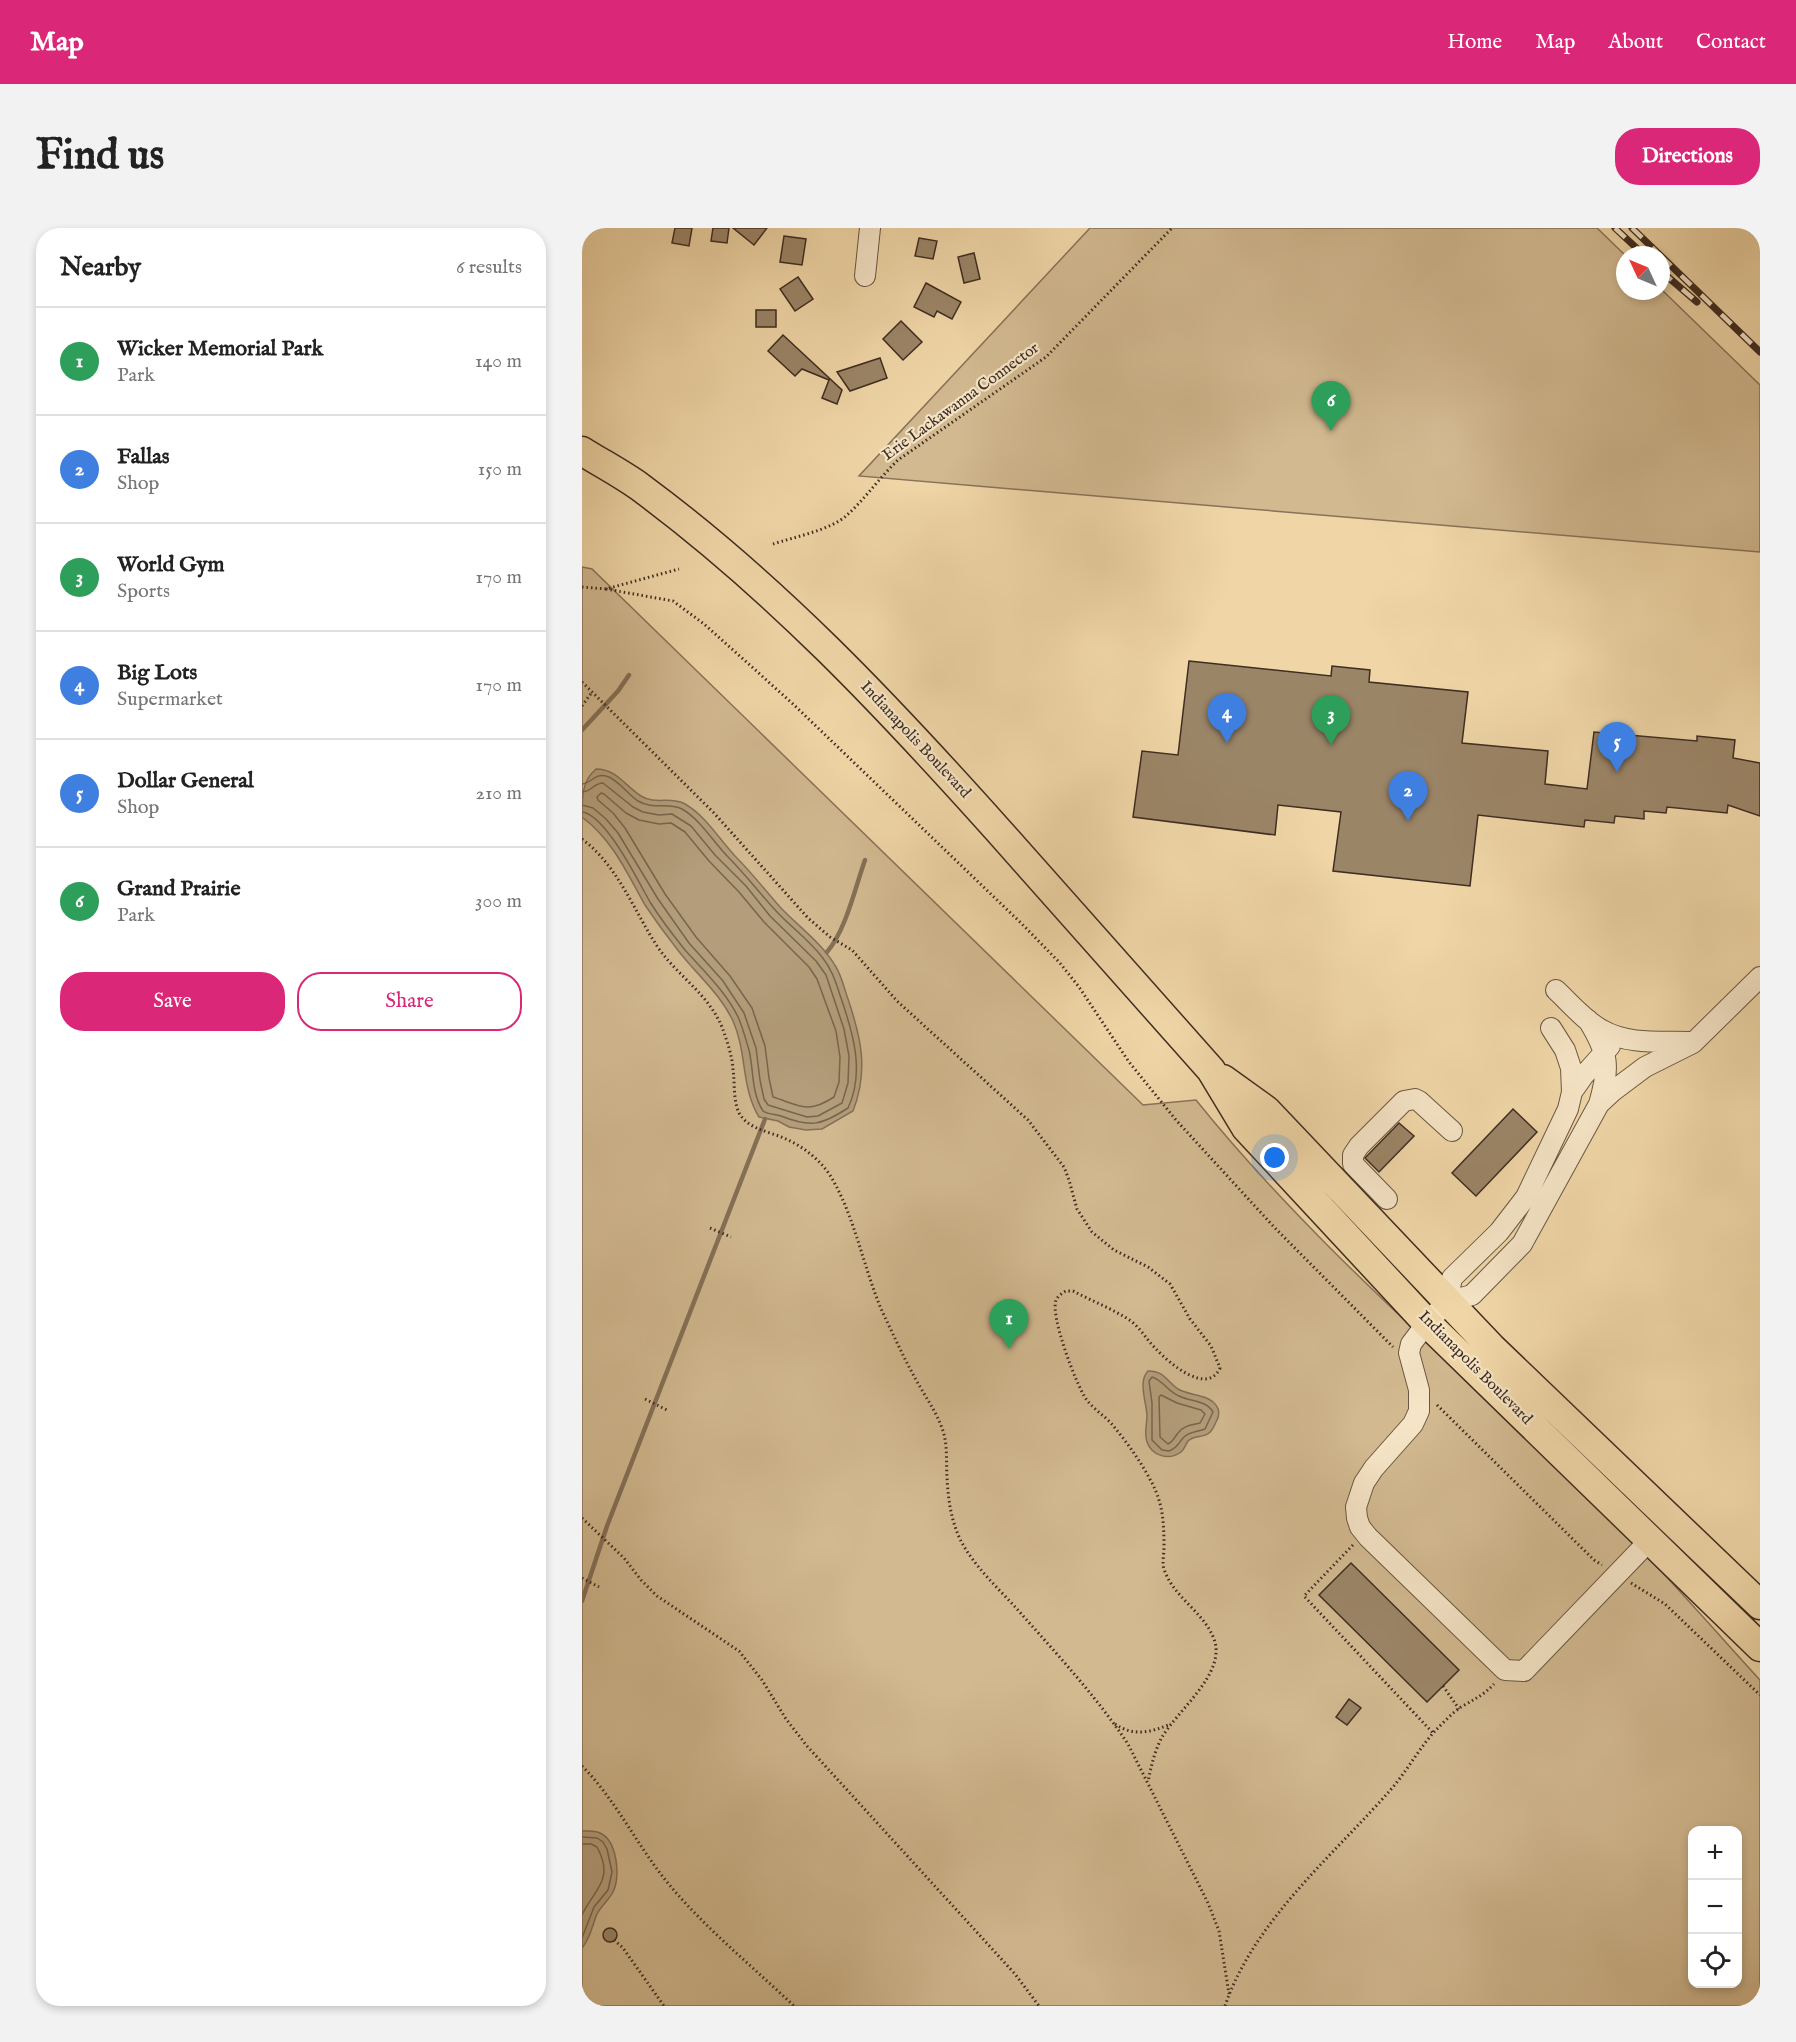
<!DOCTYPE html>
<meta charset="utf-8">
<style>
body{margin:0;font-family:"IM FELL English",serif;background:#f2f2f2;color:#222}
.controls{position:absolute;right:18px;bottom:18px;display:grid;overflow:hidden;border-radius:12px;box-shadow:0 3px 9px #0003}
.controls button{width:54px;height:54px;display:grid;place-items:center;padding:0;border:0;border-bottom:2px solid #e0e0e0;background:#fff;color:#222;font:30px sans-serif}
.compass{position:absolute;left:1034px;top:18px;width:54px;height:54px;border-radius:50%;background:#fff;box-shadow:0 3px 9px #0003;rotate:314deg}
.you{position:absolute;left:693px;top:930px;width:21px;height:21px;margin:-15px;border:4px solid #fff;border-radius:50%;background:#1a73e8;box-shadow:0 0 0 9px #1a73e833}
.badge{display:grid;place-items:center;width:39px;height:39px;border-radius:50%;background:#db2777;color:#fff;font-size:20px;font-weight:700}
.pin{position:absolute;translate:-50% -50px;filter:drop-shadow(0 2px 3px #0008)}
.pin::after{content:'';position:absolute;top:32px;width:21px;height:18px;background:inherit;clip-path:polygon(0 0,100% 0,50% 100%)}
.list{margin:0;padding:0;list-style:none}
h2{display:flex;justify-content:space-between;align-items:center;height:78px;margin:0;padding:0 24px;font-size:26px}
h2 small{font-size:20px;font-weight:400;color:#767676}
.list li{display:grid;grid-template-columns:39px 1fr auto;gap:18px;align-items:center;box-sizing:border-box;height:108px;padding:0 24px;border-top:2px solid #e0e0e0}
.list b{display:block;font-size:22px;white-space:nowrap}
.list p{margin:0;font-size:20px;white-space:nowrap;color:#767676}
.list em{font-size:20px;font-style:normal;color:#767676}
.actions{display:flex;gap:12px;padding:18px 24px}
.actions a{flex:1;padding:14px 0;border:2px solid #db2777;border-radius:24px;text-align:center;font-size:21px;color:#db2777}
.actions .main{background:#db2777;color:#fff}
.icon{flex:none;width:33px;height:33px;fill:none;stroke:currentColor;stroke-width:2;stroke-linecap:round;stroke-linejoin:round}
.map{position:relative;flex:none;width:1178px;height:1778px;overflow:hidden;border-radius:24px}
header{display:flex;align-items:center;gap:36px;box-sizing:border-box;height:84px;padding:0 30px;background:#db2777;color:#fff}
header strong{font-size:28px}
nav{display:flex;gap:33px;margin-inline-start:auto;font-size:21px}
.intro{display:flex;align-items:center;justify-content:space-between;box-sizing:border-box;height:144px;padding:0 36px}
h1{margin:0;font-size:42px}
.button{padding:15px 27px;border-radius:24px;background:#db2777;color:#fff;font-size:21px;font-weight:700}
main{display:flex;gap:36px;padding:0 36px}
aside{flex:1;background:#fff;border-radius:24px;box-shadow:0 3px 9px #0003}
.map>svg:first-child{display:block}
.green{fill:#d2b990;stroke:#887359;stroke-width:1.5;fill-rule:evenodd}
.water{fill:#b39d7a;stroke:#847057;stroke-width:1.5}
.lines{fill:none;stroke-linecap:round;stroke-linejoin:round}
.shore{stroke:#78654e;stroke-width:1.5}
.stream{stroke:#847057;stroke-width:4.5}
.building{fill:#9b8567;stroke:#3e2d22;stroke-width:1.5}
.minor-casing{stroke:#6a5743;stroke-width:22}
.highway-casing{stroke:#3e2d22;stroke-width:31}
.path{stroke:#3e2d22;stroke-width:3;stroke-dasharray:1.5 3;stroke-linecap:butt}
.minor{stroke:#f5e4c6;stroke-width:20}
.highway{stroke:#f0d6a7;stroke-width:28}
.rail-casing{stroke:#3e2d22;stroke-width:7}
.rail{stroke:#f5e4c6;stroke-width:4.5;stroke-dasharray:14;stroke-linecap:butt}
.labels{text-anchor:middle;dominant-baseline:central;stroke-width:4.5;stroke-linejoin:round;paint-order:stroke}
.street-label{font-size:16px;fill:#3e2d22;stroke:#f5e4c6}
</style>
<header>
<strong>Map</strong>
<nav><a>Home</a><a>Map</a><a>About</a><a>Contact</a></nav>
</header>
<div class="intro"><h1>Find us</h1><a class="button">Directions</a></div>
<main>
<aside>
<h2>Nearby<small>6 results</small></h2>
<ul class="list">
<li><span class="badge" style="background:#2e9e5b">1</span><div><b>Wicker Memorial Park</b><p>Park</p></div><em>140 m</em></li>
<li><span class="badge" style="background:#3f7fe0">2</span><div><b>Fallas</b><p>Shop</p></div><em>150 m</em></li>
<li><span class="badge" style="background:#2e9e5b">3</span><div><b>World Gym</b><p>Sports</p></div><em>170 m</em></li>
<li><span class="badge" style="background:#3f7fe0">4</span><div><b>Big Lots</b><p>Supermarket</p></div><em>170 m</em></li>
<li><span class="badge" style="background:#3f7fe0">5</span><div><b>Dollar General</b><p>Shop</p></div><em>210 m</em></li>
<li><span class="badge" style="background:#2e9e5b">6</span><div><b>Grand Prairie</b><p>Park</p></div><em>300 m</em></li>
</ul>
<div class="actions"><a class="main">Save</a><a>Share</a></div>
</aside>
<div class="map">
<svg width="1178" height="1778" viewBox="0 0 1178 1778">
<rect width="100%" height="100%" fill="#f0d6a7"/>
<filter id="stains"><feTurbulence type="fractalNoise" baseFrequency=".00333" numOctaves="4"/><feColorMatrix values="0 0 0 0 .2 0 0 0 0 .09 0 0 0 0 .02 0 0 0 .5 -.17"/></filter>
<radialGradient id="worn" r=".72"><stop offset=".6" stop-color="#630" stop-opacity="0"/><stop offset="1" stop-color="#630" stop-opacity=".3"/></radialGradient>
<!-- green -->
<path class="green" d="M 508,0 L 1015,0 L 1043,27 L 1043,63 L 1079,63 L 1079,61 L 1178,157 L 1178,324 L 277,248 Z
M 0,339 L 10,341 L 561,877 L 614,872 C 728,1014 869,1132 998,1259 C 1061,1321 1119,1387 1178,1452 L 1178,1778 L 0,1778 ZM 1110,1602 L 1156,1602 L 1156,1756 L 1110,1756 Z"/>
<!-- water -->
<path class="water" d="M 14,541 C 35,541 43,558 59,568 C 73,577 89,568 103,576 C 124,588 137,611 153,628 C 169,644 183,662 198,679 C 217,699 240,715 254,739 C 259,747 262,759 265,768 C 279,809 287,842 271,883 L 240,901 L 224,902 L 207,899 L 196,893 L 177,889 C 159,860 165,824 151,793 C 138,765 113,745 95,721 C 84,707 73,692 63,677 C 45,645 30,611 0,589 C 0,568 0,553 14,541 Z
M 566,1143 C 583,1143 584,1153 596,1161 C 603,1165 611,1166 618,1168 C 631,1171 642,1180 634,1194 C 632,1198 631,1202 627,1205 C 621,1210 612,1207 606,1213 C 603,1217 603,1221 599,1224 C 587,1233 570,1228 565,1214 C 562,1205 565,1196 565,1187 C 564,1173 556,1153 566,1143 Z
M 0,1603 C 6,1603 13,1602 18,1605 C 35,1612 39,1649 31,1664 C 27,1672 19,1678 15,1686 C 10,1698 9,1709 0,1720 Z"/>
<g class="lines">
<!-- shore -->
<path class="shore" d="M 0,556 C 10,555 13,545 24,548 C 36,551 45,566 56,573 C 71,582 86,574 100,581 C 119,592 131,614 147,630 C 164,647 178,666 195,684 C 209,699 227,712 240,729 C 250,741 254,755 259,770 C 271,805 283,844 266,880 C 240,897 229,900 199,888 C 193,886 187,887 181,883 C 169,864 172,843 167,822 C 164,812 161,801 157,791 C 145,765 122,743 103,722 C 91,707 78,690 68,674 C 56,653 24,587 0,584
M 0,564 C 9,564 12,555 21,555 L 51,579 L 61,584 L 77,587 L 90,586 L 109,598 L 133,627 L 164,658 L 188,688 L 234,733 L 244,747 L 262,801 L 267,828 L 266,855 L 260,875 L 236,888 L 225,889 L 186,877 L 182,871 L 178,852 L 174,820 L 162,785 L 141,753 L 107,715 L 76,671 L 36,605 L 24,591 L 11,580 L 0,577
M 19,565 L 22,566 L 44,585 L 57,592 L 77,596 L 89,595 L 103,604 L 127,633 L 157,664 L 182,694 L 227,739 L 235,751 L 254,803 L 258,829 L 257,854 L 252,869 C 226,886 219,878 191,869 L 187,850 L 183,818 L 170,780 L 148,748 L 114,709 L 83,666 L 43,600 L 31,585 L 16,572 L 15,569 Z
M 570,1149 C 581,1152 586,1164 597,1168 C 609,1174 624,1172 631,1184 L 623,1201 C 616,1204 608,1203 602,1209 C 596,1215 596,1220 587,1223 L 580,1222 L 570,1212 L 570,1175 L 567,1153 Z
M 579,1167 L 595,1175 L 619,1182 L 623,1186 L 618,1195 C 610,1197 602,1197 596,1205 C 592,1210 592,1213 586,1216 L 578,1209 L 577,1169 Z
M 0,1609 L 15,1610 L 21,1614 L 25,1621 L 30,1644 L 26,1662 L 12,1679 L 0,1710
M 0,1616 L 9,1616 L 15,1619 C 33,1652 12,1661 0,1687"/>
<!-- stream -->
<path class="stream" d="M 0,502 L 36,463 L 47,447
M 245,724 C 264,702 273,660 283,632
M 0,1373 L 25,1298 L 183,891"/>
</g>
<!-- building -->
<path class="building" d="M 93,0 L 110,0 L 107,18 L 90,15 Z
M 131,0 L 147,0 L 145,15 L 129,13 Z
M 151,0 L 185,0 L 172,17 Z
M 202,8 L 224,11 L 220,37 L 198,34 Z
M 337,10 L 355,13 L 351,31 L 333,28 Z
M 392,25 L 398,51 L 382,55 L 376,29 Z
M 216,49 L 231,71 L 213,83 L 198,61 Z
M 344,55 L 379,74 L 370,91 L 355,83 L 352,89 L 332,79 Z
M 174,82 L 194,82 L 194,99 L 174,99 Z
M 319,93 L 340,114 L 321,132 L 301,111 Z
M 201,107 L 260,162 L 255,176 L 240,170 L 247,152 L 220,141 L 213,148 L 186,123 Z
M 298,130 L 305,150 L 268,163 L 255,144 Z
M 607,433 L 749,448 L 750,438 L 788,442 L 787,454 L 886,464 L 880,515 L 966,523 L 963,556 L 1005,561 L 1012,504 L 1115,513 L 1115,508 L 1153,512 L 1151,530 L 1178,535 L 1178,588 L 1146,577 L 1145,585 L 1085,579 L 1084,585 L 1062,583 L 1062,591 L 1033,588 L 1032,595 L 1003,592 L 1002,599 L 896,587 L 888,658 L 751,643 L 759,584 L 696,577 L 693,607 L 551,589 L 560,523 L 596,527 Z
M 931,881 L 955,904 L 894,968 L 870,945 Z
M 817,895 L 832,908 L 797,944 L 783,930 Z
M 769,1335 L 877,1442 L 845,1474 L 737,1367 Z
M 767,1471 L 779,1480 L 765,1497 L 754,1489 Z
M21 1707a7 7 0 1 1 14 0a7 7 0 1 1-14 0Z"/>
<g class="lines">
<defs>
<path id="minor" d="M 283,48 L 288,0
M 974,762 C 988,775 1003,793 1020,802 C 1046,817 1079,813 1108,814
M 1006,792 C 1027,826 1028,838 1017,876 L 940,1016 L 890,1067 L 865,1074 L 845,1095 L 829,1116 L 827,1125 L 837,1162 L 837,1183 L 831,1196 L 792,1240 L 782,1255 L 774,1279 L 775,1290 L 778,1299 L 786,1309 L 923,1442 L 942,1443 L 1068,1312
M 990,864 L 1002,847 L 1028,818
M 1017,876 L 1031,863 L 1063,839 L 1111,815 L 1178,749
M 805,971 L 771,936 L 771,927 L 777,918 L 822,873 L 833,871 L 837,873 L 870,903
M 865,1074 L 870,1050 L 917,1004 L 944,969 L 986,881 L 990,864 L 989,840 L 983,822 L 969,800"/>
<path id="highway" d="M 0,223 C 19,235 40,246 58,259 C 192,358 304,477 415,601 C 486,682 558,762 629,842 L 664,900 L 845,1095 L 1178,1419
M 641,851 L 684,882 L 909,1119 L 1178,1377"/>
</defs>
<!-- minor casing -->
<use href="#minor" class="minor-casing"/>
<!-- highway casing -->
<use href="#highway" class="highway-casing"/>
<!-- path -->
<path class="path" d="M 191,316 C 212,309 249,302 265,287 C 283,271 298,249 316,232 L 464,129 L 590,0
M 0,359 L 24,361 L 97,341
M 24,361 L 91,373 L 122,396 L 210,475 L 439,695 L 477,734 L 497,759 L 547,834 L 594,892 L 692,999 L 811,1119
M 0,454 L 132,585 L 226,690 L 248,709 L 270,722 L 315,773 L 446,892 L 482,939 L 487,952 L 495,981 L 510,1004 L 532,1022 L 566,1039 L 588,1056 L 608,1091 L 629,1118 L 638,1140 C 625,1168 587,1135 574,1121 C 565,1112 559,1101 549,1093 C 531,1081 510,1073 491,1063 L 484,1063 C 480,1065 476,1068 474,1072 C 468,1088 494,1156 504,1171 C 512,1182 525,1189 533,1200 C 547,1217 561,1237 571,1257 C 581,1277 582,1296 582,1319 C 582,1326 580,1334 582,1341 C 591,1369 622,1384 632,1411 C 645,1446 594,1483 579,1511 C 572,1525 569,1539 566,1554
M 0,478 L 10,464
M 0,611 C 36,638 51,681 75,718 C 95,748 125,764 140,799 C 145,813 150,827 151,841 C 153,855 151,872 157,885 C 167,902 187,903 204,911 C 224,920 242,935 252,954 C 274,994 282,1041 300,1083 C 312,1108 323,1133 337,1157 C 345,1171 354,1184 360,1200 C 366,1216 364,1233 365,1249 C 366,1271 369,1293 379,1313 C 392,1338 416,1360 435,1381 C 473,1424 514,1468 546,1516 L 626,1675 L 637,1703 L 647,1766
M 128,1000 L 149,1009
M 63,1171 L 85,1182
M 855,1177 L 1012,1332 L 1020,1337
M 0,1290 L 42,1330 L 59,1352 L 75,1368 L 157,1423 L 180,1452 L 204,1491 L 225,1518 L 433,1746 L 457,1778
M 771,1317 L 722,1368 L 851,1505
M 0,1350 L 17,1359
M 1049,1355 L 1083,1376 L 1178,1467
M 861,1458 L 877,1481
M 533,1496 C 552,1509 569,1504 589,1496
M 0,1538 C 32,1570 53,1613 81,1649 C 119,1697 168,1736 212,1778
M 32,1712 L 41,1720 L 82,1778
M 643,1778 C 672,1692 754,1625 811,1559 C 826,1541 837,1521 852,1504 C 860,1496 870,1485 879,1479 C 891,1472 902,1467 912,1456"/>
<!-- minor -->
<use href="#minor" class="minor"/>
<!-- highway -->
<use href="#highway" class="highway"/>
<defs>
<path id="rail" d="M 1033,0 L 1062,27
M 1050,0 L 1078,27
M 1079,28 L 1178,124
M 1079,43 L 1115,74"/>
</defs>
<!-- rail casing -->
<use href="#rail" class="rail-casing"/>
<!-- rail -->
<use href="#rail" class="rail"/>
</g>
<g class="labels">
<!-- street labels -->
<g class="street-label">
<text transform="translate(379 174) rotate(-36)">Erie Lackawanna Connector</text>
<text transform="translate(333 512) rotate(47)">Indianapolis Boulevard</text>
<text transform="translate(893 1140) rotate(45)">Indianapolis Boulevard</text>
</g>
</g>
<rect width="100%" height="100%" filter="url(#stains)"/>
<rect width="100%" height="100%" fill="url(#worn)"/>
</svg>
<div class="controls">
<button>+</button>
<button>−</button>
<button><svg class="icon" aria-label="locate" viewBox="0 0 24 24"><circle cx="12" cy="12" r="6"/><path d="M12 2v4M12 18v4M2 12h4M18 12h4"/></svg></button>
</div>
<svg class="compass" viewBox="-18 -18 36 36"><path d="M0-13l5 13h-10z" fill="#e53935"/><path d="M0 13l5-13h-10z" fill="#767676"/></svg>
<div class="you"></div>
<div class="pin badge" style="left:427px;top:1121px;background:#2e9e5b">1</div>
<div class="pin badge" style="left:826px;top:593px;background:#3f7fe0">2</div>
<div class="pin badge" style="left:749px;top:517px;background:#2e9e5b">3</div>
<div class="pin badge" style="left:645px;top:515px;background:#3f7fe0">4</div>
<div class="pin badge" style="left:1035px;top:544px;background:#3f7fe0">5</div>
<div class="pin badge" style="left:749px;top:203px;background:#2e9e5b">6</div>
</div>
</main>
